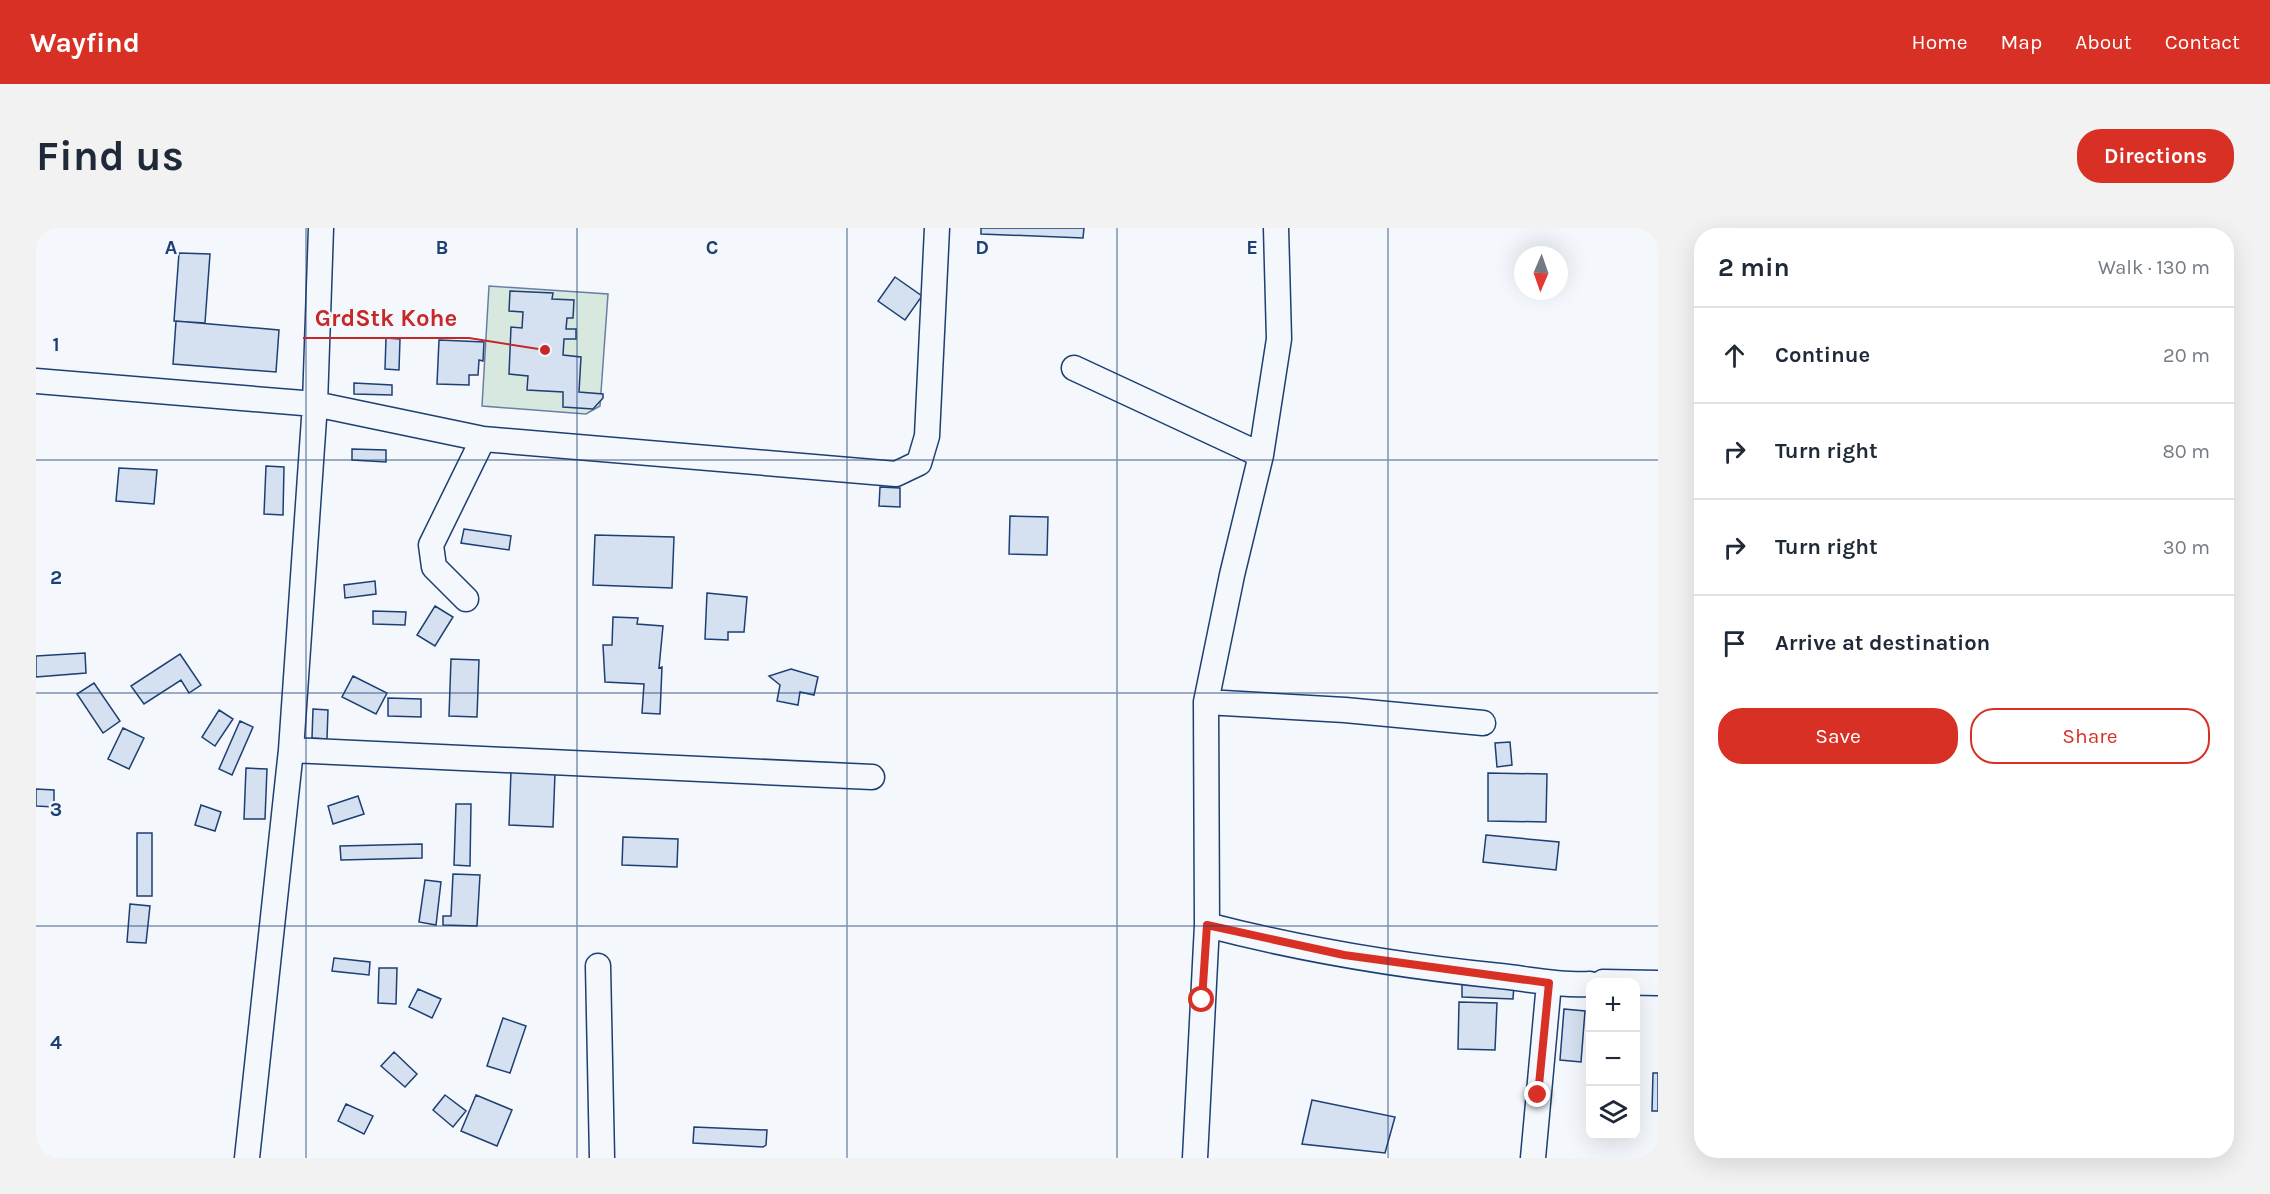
<!DOCTYPE html>
<meta charset="utf-8">
<style>
body{margin:0;font-family:Karla,sans-serif;background:#f2f2f3;color:#1f2937}
.controls{position:absolute;right:18px;bottom:18px;display:grid;overflow:hidden;border-radius:12px;box-shadow:0 6px 24px #0002}
.controls button{width:54px;height:54px;display:grid;place-items:center;padding:0;border:0;border-bottom:2px solid #e0e1e3;background:#fff;color:#1f2937;font:30px sans-serif}
.compass{position:absolute;left:1478px;top:18px;width:54px;height:54px;border-radius:50%;background:#fff;box-shadow:0 6px 24px #0002;rotate:182deg}
.stop{position:absolute;width:18px;height:18px;margin:-14px;border:4px solid #d93025;border-radius:50%;background:#fff}
.stop.end{background:#d93025;border-color:#fff;box-shadow:0 2px 6px #0008}
.list{margin:0;padding:0;list-style:none}
h2{display:flex;justify-content:space-between;align-items:center;height:78px;margin:0;padding:0 24px;font-size:26px}
h2 small{font-size:20px;font-weight:400;color:#747a83}
.list li{display:grid;grid-template-columns:39px 1fr auto;gap:18px;align-items:center;box-sizing:border-box;height:96px;padding:0 24px;border-top:2px solid #e0e1e3}
.list b{display:block;font-size:22px;white-space:nowrap}
.list em{font-size:20px;font-style:normal;color:#747a83}
.actions{display:flex;gap:12px;padding:18px 24px}
.actions a{flex:1;padding:14px 0;border:2px solid #d93025;border-radius:24px;text-align:center;font-size:21px;color:#d93025}
.actions .main{background:#d93025;color:#fff}
.icon{flex:none;width:33px;height:33px;fill:none;stroke:currentColor;stroke-width:2;stroke-linecap:round;stroke-linejoin:round}
.map{position:relative;flex:none;width:1622px;height:930px;overflow:hidden;border-radius:24px}
header{display:flex;align-items:center;gap:36px;box-sizing:border-box;height:84px;padding:0 30px;background:#d93025;color:#fff}
header strong{font-size:28px}
nav{display:flex;gap:33px;margin-inline-start:auto;font-size:21px}
.intro{display:flex;align-items:center;justify-content:space-between;box-sizing:border-box;height:144px;padding:0 36px}
h1{margin:0;font-size:42px}
.button{padding:15px 27px;border-radius:24px;background:#d93025;color:#fff;font-size:21px;font-weight:700}
main{display:flex;gap:36px;padding:0 36px}
aside{flex:1;background:#fff;border-radius:24px;box-shadow:0 6px 24px #0002}
.map>svg:first-child{display:block}
.green{fill:#d7e8df;stroke:#687fa3;stroke-width:1.5}
.building{fill:#d5e0f0;stroke:#1d3f73;stroke-width:1.5}
.lines{fill:none;stroke-linecap:round;stroke-linejoin:round}
.street-casing{stroke:#1d3f73;stroke-width:27}
.street{stroke:#f4f7fb;stroke-width:24}
.route{stroke:#d93025;stroke-width:8}
.grid{fill:none;stroke:#1d3f73;stroke-width:1.5;stroke-opacity:0.55}
.grid-label{font-size:20px;text-anchor:middle;font-weight:bold;fill:#1d3f73;stroke:#f4f7fb;stroke-width:4.5;stroke-linejoin:round;paint-order:stroke}
.leader{fill:none;stroke:#c62828;stroke-width:2}
.callout-dot{fill:#c62828;stroke:#f4f7fb;stroke-width:2}
.callout-label{font-size:24px;text-anchor:middle;font-weight:bold;fill:#c62828;stroke:#f4f7fb;stroke-width:4.5;stroke-linejoin:round;paint-order:stroke}
</style>
<header>
<strong>Wayfind</strong>
<nav><a>Home</a><a>Map</a><a>About</a><a>Contact</a></nav>
</header>
<div class="intro"><h1>Find us</h1><a class="button">Directions</a></div>
<main>
<div class="map">
<svg width="1622" height="930" viewBox="0 0 1622 930">
<rect width="100%" height="100%" fill="#f4f7fb"/>
<!-- green -->
<path class="green" d="M 453,58 L 572,66 L 564,178 L 550,186 L 446,178 Z"/>
<!-- building -->
<path class="building" d="M 945,0 L 1048,0 L 1047,10 L 945,6 Z
M 143,25 L 174,26 L 169,95 L 138,93 Z
M 859,49 L 886,68 L 869,92 L 842,73 Z
M 474,63 L 517,65 L 516,71 L 538,72 L 537,90 L 531,90 L 530,101 L 540,101 L 540,111 L 528,111 L 527,127 L 545,129 L 543,164 L 567,166 L 567,170 L 557,181 L 527,179 L 527,164 L 491,162 L 492,148 L 473,146 L 475,99 L 486,100 L 487,84 L 473,83 Z
M 140,93 L 243,102 L 240,144 L 137,136 Z
M 350,110 L 364,111 L 363,142 L 349,141 Z
M 403,112 L 448,114 L 447,133 L 443,132 L 442,147 L 433,147 L 433,157 L 401,156 Z
M 318,155 L 356,157 L 356,167 L 318,166 Z
M 316,221 L 350,222 L 350,234 L 316,232 Z
M 230,238 L 248,239 L 247,287 L 228,286 Z
M 83,240 L 121,242 L 118,276 L 80,273 Z
M 844,259 L 864,260 L 864,279 L 843,278 Z
M 974,288 L 1012,289 L 1011,327 L 973,326 Z
M 428,301 L 475,308 L 473,322 L 425,315 Z
M 559,307 L 638,309 L 636,360 L 557,357 Z
M 339,353 L 340,366 L 309,370 L 308,357 Z
M 671,365 L 711,369 L 708,404 L 692,404 L 692,412 L 669,411 Z
M 399,378 L 417,389 L 399,418 L 381,407 Z
M 337,383 L 370,384 L 369,397 L 337,396 Z
M 577,389 L 602,390 L 601,396 L 627,398 L 623,440 L 626,439 L 624,486 L 606,485 L 608,456 L 569,454 L 567,417 L 576,417 Z
M 49,425 L 50,445 L 0,449 L 0,428 Z
M 144,426 L 165,457 L 153,465 L 145,452 L 108,476 L 95,458 Z
M 415,431 L 443,432 L 441,489 L 413,488 Z
M 755,441 L 782,449 L 778,467 L 764,464 L 762,477 L 741,473 L 744,457 L 733,448 Z
M 317,448 L 351,465 L 340,486 L 306,469 Z
M 58,455 L 84,493 L 67,505 L 41,466 Z
M 352,470 L 385,471 L 385,489 L 352,488 Z
M 277,481 L 292,482 L 291,511 L 276,510 Z
M 183,482 L 197,491 L 179,518 L 166,509 Z
M 204,493 L 217,499 L 196,547 L 183,541 Z
M 87,500 L 108,510 L 93,541 L 72,531 Z
M 1474,514 L 1476,537 L 1461,539 L 1459,515 Z
M 210,540 L 231,541 L 229,591 L 208,591 Z
M 475,543 L 519,545 L 517,599 L 473,597 Z
M 1452,545 L 1511,546 L 1510,594 L 1452,593 Z
M 0,561 L 18,562 L 18,579 L 0,578 Z
M 322,568 L 328,586 L 297,596 L 292,578 Z
M 420,576 L 435,576 L 434,638 L 418,637 Z
M 165,577 L 185,584 L 179,603 L 159,597 Z
M 101,605 L 116,605 L 116,668 L 101,668 Z
M 1450,607 L 1523,614 L 1520,642 L 1447,634 Z
M 587,609 L 642,611 L 641,639 L 586,637 Z
M 386,616 L 386,630 L 305,632 L 304,618 Z
M 417,646 L 444,647 L 441,698 L 407,697 L 407,688 L 415,688 Z
M 389,652 L 405,654 L 400,697 L 383,694 Z
M 94,676 L 114,678 L 110,715 L 91,714 Z
M 298,730 L 334,734 L 333,747 L 296,743 Z
M 343,740 L 361,740 L 360,776 L 342,775 Z
M 1426,754 L 1478,756 L 1477,771 L 1426,769 Z
M 382,761 L 405,771 L 396,790 L 373,779 Z
M 1423,774 L 1461,775 L 1459,822 L 1422,821 Z
M 1528,781 L 1549,783 L 1545,834 L 1524,832 Z
M 467,790 L 490,798 L 474,845 L 451,838 Z
M 358,824 L 381,846 L 369,859 L 345,838 Z
M 1617,845 L 1622,845 L 1622,883 L 1616,883 Z
M 409,867 L 430,883 L 417,899 L 397,882 Z
M 440,867 L 476,882 L 461,918 L 425,903 Z
M 1276,872 L 1359,889 L 1349,925 L 1266,916 Z
M 310,876 L 337,888 L 328,906 L 302,893 Z
M 658,899 L 731,902 L 730,917 L 727,919 L 657,915 Z"/>
<g class="lines">
<defs>
<path id="street" d="M 1038,140 L 1225,227
M 0,153 L 279,176 L 447,211 L 860,246 L 883,235 L 891,208 L 901,0
M 430,371 L 398,339 L 395,317 L 447,211
M 1170,474 L 1309,482 L 1447,495
M 255,522 L 836,549
M 1171,697 C 1267,722 1365,738 1464,748 C 1494,751 1524,758 1554,756
M 562,738 L 566,930
M 1567,754 L 1622,755
M 211,930 L 255,522 L 279,176 L 285,0
M 1159,930 L 1171,697 L 1170,474 L 1196,347 L 1225,227 L 1243,111 L 1240,0
M 1497,930 L 1513,755"/>
</defs>
<!-- street casing -->
<use href="#street" class="street-casing"/>
<!-- street -->
<use href="#street" class="street"/>
</g>
<g class="lines">
<!-- route -->
<path class="route" d="M 1166,772 L 1171,697 L 1308,727 L 1513,755 L 1502,867"/>
</g>
<!-- grid -->
<path class="grid" d="M 270,0 L 270,930M 541,0 L 541,930M 811,0 L 811,930M 1081,0 L 1081,930M 1352,0 L 1352,930M 0,232 L 1622,232M 0,465 L 1622,465M 0,698 L 1622,698"/>
<g class="grid-label">
<text x="135" y="26">A</text>
<text x="406" y="26">B</text>
<text x="676" y="26">C</text>
<text x="946" y="26">D</text>
<text x="1216" y="26">E</text>
<text x="20" y="123">1</text>
<text x="20" y="356">2</text>
<text x="20" y="588">3</text>
<text x="20" y="821">4</text>
</g>
<!-- callouts -->
<path class="leader" d="M509 122L433 110H267"/>
<circle class="callout-dot" cx="509" cy="122" r="6"/>
<g class="callout-label">
<text x="350" y="98">GrdStk Kohe</text>
</g>
</svg>
<div class="controls">
<button>+</button>
<button>−</button>
<button><svg class="icon" aria-label="layers" viewBox="0 0 24 24"><path d="M12 4l9 5-9 5-9-5zM3 14l9 5 9-5"/></svg></button>
</div>
<svg class="compass" viewBox="-18 -18 36 36"><path d="M0-13l5 13h-10z" fill="#e53935"/><path d="M0 13l5-13h-10z" fill="#747a83"/></svg>
<div class="stop" style="left:1166px;top:772px"></div>
<div class="stop end" style="left:1502px;top:867px"></div>
</div>
<aside>
<h2>2 min<small>Walk · 130 m</small></h2>
<ul class="list">
<li><svg class="icon" aria-label="ahead" viewBox="0 0 24 24"><path d="M12 20V5M6 11l6-6 6 6"/></svg><div><b>Continue</b></div><em>20 m</em></li>
<li><svg class="icon" aria-label="right" viewBox="0 0 24 24"><path d="M7 20v-9h11M14 6l5 5-5 5"/></svg><div><b>Turn right</b></div><em>80 m</em></li>
<li><svg class="icon" aria-label="right" viewBox="0 0 24 24"><path d="M7 20v-9h11M14 6l5 5-5 5"/></svg><div><b>Turn right</b></div><em>30 m</em></li>
<li><svg class="icon" aria-label="arrive" viewBox="0 0 24 24"><path d="M6 21V4h12l-3 4 3 4H6"/></svg><div><b>Arrive at destination</b></div></li>
</ul>
<div class="actions"><a class="main">Save</a><a>Share</a></div>
</aside>
</main>
